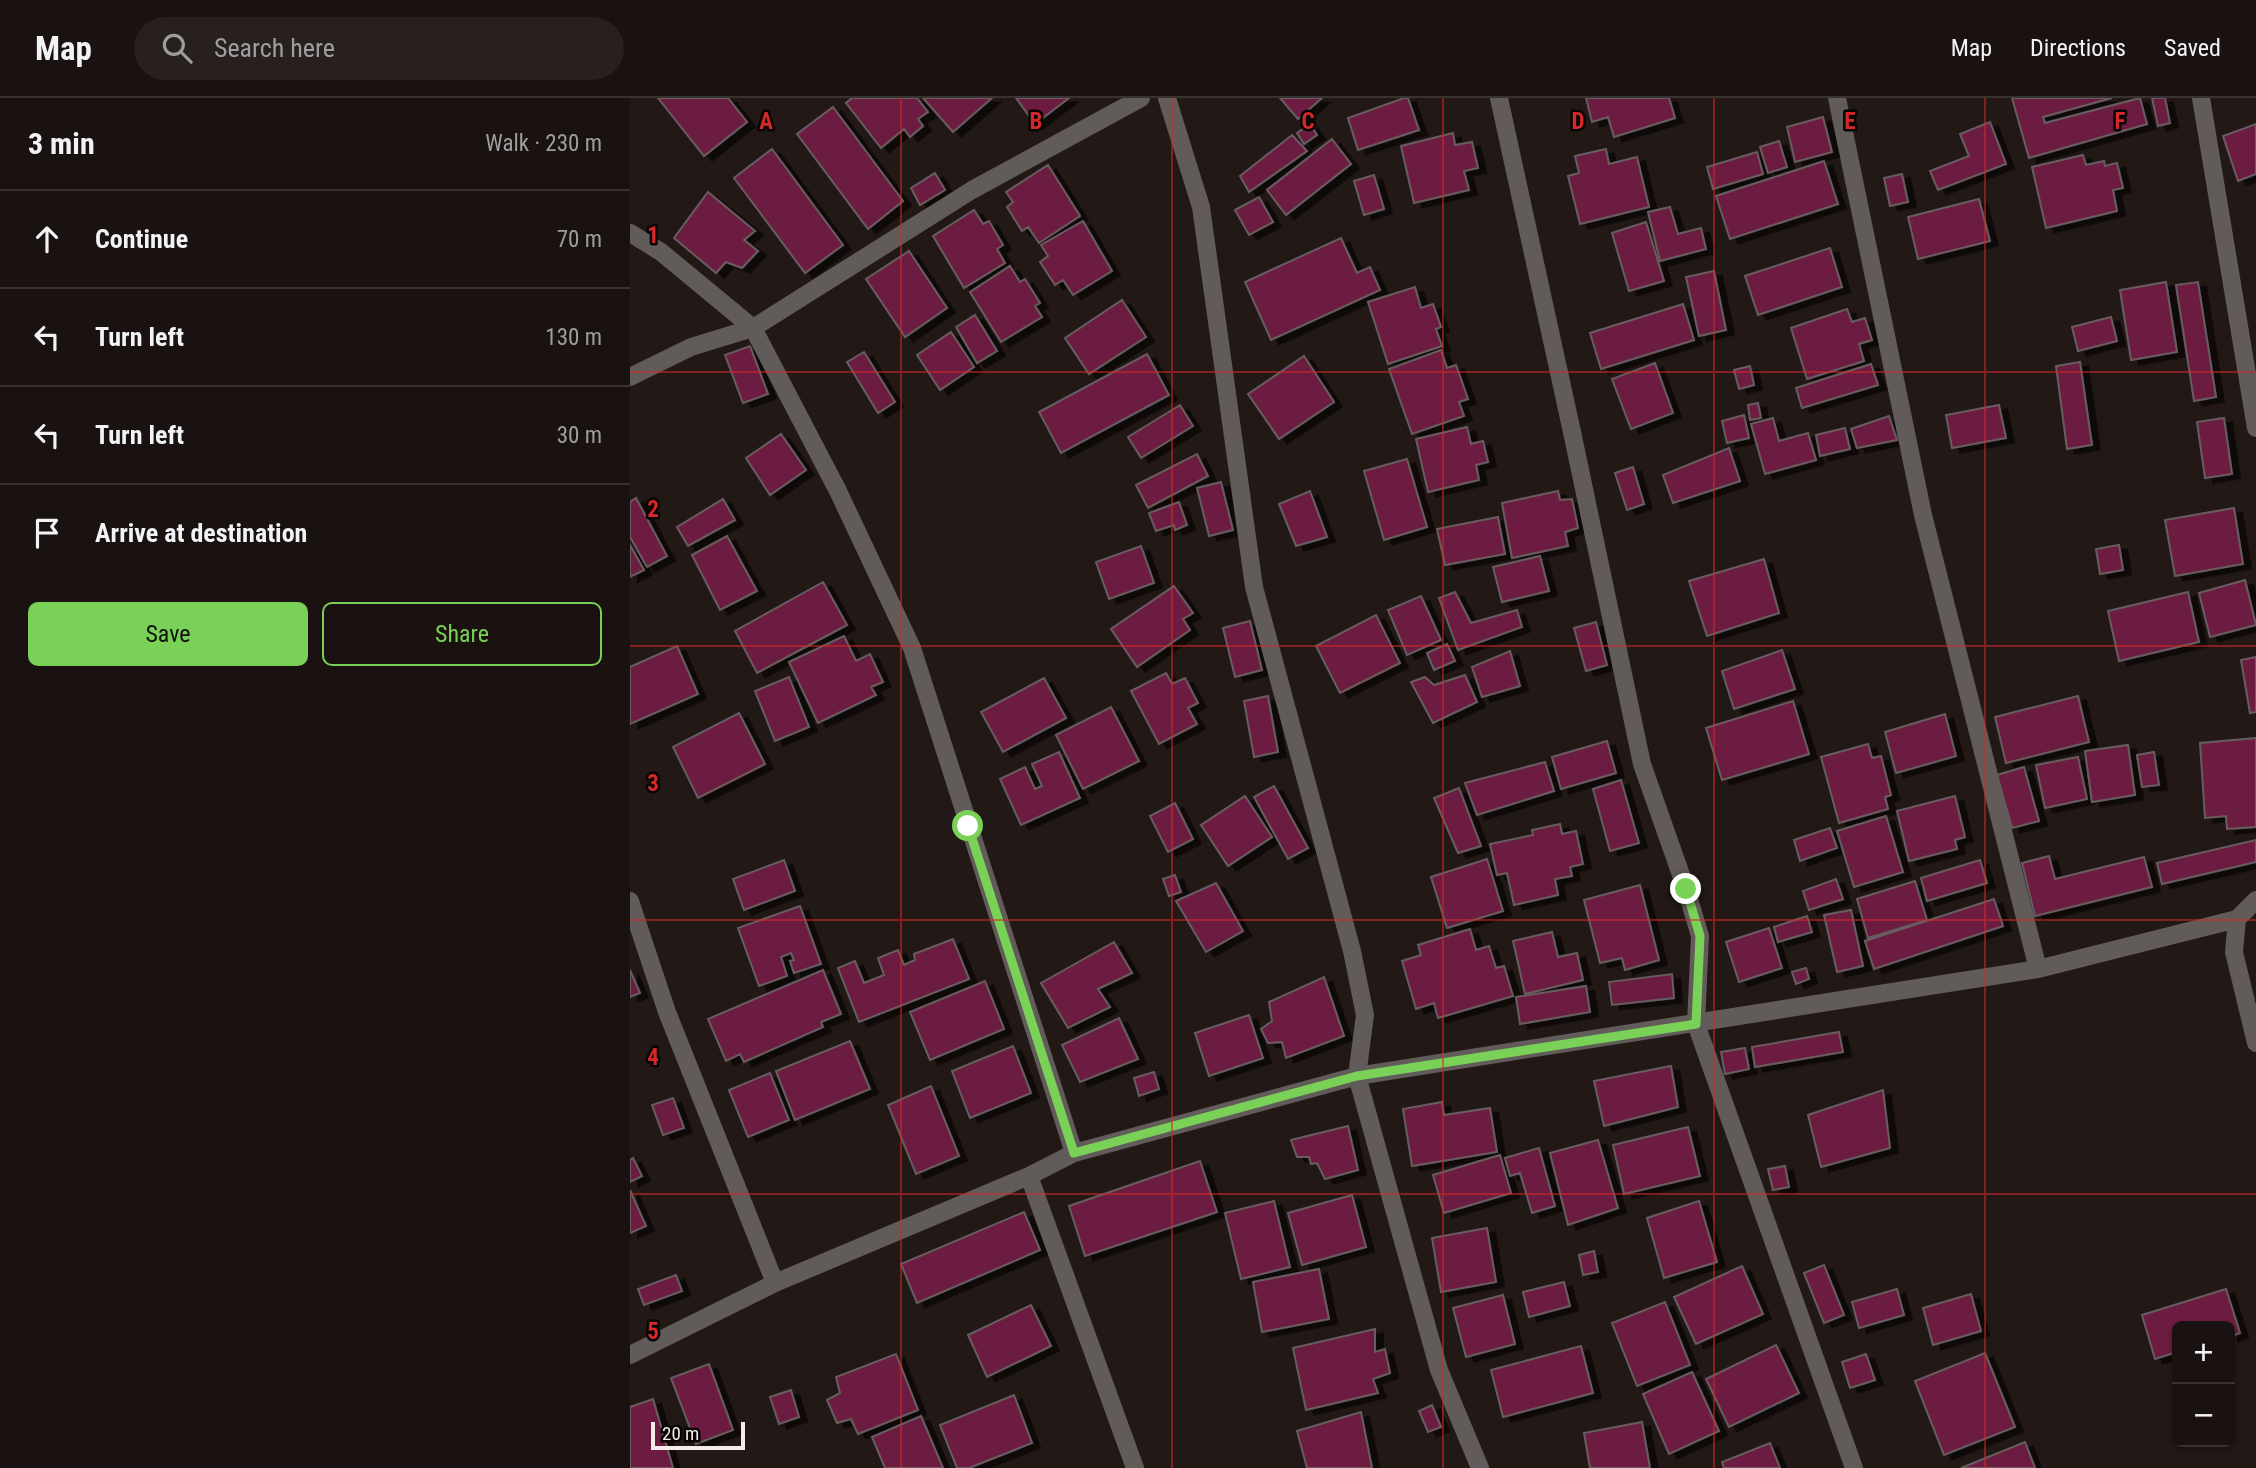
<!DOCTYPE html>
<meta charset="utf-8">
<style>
body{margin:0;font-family:"Roboto Condensed",sans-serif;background:#27201e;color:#f1f3f6}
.controls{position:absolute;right:21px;bottom:21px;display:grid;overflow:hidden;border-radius:10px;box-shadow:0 2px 5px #0004}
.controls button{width:63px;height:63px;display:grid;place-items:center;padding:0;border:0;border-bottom:2px solid #383230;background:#1a1210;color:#f1f3f6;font:35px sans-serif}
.scale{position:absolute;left:21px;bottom:18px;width:94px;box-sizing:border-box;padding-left:7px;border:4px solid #f3ece9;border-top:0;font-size:19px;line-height:24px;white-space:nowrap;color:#f3ece9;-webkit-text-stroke:5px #080504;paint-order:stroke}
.stop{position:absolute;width:21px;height:21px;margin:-16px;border:5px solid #79d157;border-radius:50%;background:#fff}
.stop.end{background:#79d157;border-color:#fff;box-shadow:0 2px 7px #0008}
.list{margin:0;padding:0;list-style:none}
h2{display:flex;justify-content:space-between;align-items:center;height:91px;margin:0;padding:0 28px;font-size:30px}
h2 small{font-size:23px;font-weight:400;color:#9f9e9f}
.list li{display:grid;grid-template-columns:46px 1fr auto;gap:21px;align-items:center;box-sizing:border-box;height:98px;padding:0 28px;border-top:2px solid #383230}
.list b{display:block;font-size:26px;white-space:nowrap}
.list em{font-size:23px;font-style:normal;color:#9f9e9f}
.actions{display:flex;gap:14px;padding:21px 28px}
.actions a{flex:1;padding:16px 0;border:2px solid #79d157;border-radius:10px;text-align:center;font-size:24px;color:#79d157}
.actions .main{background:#79d157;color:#111}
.icon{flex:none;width:38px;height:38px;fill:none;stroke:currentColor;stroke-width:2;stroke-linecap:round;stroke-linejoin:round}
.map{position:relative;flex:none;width:1626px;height:1370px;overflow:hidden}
header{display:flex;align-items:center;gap:42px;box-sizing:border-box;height:98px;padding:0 35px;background:#1a1210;border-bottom:2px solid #383230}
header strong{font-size:33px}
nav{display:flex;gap:38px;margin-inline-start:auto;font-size:24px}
.search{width:490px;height:63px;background:#27201e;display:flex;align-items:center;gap:18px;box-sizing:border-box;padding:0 24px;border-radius:38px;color:#9f9e9f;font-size:26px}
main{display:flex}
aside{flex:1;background:#1a1210}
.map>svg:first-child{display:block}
.building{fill:#6c1e41;stroke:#685c60;stroke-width:2;filter:url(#shadow)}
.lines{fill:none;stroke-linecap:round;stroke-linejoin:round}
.minor{stroke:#615b5a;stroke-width:18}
.route{stroke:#79d157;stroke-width:9}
.grid{fill:none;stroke:#d62828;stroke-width:2;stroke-opacity:0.55}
.grid-label{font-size:23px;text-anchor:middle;font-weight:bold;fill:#d62828;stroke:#080504;stroke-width:5;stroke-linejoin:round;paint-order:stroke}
</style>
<header>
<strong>Map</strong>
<div class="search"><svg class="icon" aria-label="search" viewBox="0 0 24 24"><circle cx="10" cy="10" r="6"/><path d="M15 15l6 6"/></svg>Search here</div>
<nav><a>Map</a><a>Directions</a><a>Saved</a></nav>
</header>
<main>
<aside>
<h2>3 min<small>Walk · 230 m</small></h2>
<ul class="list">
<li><svg class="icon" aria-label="ahead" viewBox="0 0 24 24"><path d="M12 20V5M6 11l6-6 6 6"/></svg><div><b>Continue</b></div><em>70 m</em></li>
<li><svg class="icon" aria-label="left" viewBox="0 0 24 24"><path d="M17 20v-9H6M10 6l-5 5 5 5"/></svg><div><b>Turn left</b></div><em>130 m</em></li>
<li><svg class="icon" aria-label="left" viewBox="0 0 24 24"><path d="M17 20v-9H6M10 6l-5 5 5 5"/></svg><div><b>Turn left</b></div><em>30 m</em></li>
<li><svg class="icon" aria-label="arrive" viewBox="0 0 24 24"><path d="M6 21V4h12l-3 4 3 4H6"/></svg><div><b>Arrive at destination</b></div></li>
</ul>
<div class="actions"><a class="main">Save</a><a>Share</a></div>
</aside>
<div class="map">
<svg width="1626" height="1370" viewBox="0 0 1626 1370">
<defs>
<filter id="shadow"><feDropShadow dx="8" dy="4.5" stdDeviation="0" flood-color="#0009"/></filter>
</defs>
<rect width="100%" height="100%" fill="#221815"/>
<!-- building -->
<path class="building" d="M 28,0 L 98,0 L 117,24 L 74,58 Z
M 222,0 L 287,0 L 298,14 L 288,21 L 293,28 L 280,39 L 274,31 L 251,50 L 216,5 Z
M 293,0 L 362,0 L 323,34 Z
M 386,0 L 439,0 L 405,26 Z
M 650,0 L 692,0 L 668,21 Z
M 774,0 L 778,0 L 789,32 L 728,52 L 718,20 Z
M 956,0 L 1039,0 L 1045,20 L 984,39 L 978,19 L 962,24 Z
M 1382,0 L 1482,0 L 1413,19 L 1415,25 L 1510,0 L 1517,26 L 1399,60 Z
M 1522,0 L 1535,0 L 1540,25 L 1528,28 Z
M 203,9 L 273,103 L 238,131 L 167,36 Z
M 1193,19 L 1202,54 L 1165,64 L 1157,29 Z
M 1360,24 L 1376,66 L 1308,92 L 1300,73 L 1339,58 L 1330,36 Z
M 680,26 L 687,37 L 674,46 L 667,35 Z
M 1626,26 L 1626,76 L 1608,83 L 1593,38 Z
M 823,35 L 825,47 L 842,44 L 848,70 L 834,73 L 839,92 L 784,105 L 771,48 Z
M 662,37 L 677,53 L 619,94 L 610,78 Z
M 702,41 L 721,66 L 656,117 L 637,92 Z
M 1149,43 L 1157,69 L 1138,75 L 1130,49 Z
M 142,51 L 213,147 L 175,175 L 104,80 Z
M 976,51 L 979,66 L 1007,59 L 1019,109 L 950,126 L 938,78 L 949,75 L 945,58 Z
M 1127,54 L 1133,76 L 1083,91 L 1077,69 Z
M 1453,57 L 1456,67 L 1474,63 L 1475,68 L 1487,65 L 1493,90 L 1483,92 L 1487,113 L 1416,130 L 1402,69 Z
M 1194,63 L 1208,106 L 1100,141 L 1086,98 Z
M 418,67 L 450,118 L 409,145 L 398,129 L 392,133 L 377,109 L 383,104 L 376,94 Z
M 305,75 L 315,92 L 290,107 L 281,90 Z
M 1272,76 L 1278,104 L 1260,108 L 1254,80 Z
M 744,77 L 754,111 L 734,117 L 724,83 Z
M 78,94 L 125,133 L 114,142 L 128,153 L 112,170 L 96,164 L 86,175 L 44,140 Z
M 629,99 L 643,124 L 619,137 L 605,112 Z
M 1349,101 L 1360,143 L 1288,161 L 1278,119 Z
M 1040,109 L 1048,136 L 1071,130 L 1076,151 L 1030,163 L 1018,114 Z
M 344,112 L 353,126 L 359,123 L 373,147 L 367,151 L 375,165 L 334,190 L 303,138 Z
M 453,123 L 482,173 L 443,197 L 433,182 L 425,187 L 410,164 L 418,158 L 411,147 Z
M 1016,124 L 1034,183 L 999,193 L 982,135 Z
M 711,140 L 727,175 L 740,169 L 750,192 L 641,242 L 615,184 Z
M 1200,150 L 1212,189 L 1128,217 L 1115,178 Z
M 279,153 L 317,210 L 275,239 L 236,181 Z
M 380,168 L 390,184 L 395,181 L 410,205 L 405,208 L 412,219 L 371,244 L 340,194 Z
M 1084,173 L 1096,232 L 1069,238 L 1056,179 Z
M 1536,184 L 1547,254 L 1501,262 L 1490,192 Z
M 1568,184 L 1586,299 L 1564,303 L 1546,187 Z
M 785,189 L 791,210 L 803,206 L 811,229 L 806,231 L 812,248 L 758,266 L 738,204 Z
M 492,202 L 516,239 L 459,276 L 435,240 Z
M 1053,206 L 1064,242 L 971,271 L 960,235 Z
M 1217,211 L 1222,224 L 1235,220 L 1242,242 L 1229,246 L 1234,263 L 1177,281 L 1161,230 Z
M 345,217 L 367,253 L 347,265 L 326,229 Z
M 1481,219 L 1487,243 L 1448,253 L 1442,229 Z
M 321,234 L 344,269 L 310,292 L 287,257 Z
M 120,248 L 138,296 L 113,305 L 95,257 Z
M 811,252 L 817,270 L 826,267 L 838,301 L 829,304 L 834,318 L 782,336 L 759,271 Z
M 234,254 L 265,304 L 248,315 L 217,264 Z
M 517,256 L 539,297 L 431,355 L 409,314 Z
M 674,258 L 704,304 L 649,341 L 618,296 Z
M 1450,264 L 1462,347 L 1437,351 L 1426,268 Z
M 1025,265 L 1043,315 L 1001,331 L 982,281 Z
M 1241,266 L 1248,287 L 1172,310 L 1166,290 Z
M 1120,268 L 1124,287 L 1109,291 L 1104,272 Z
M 1128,305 L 1131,320 L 1120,322 L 1118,307 Z
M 550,307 L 563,328 L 511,360 L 498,339 Z
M 1369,307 L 1376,340 L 1322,350 L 1316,317 Z
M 1114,317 L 1119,340 L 1097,345 L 1092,323 Z
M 1259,318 L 1267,342 L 1227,350 L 1221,331 Z
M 1143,320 L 1149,343 L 1178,335 L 1186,362 L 1135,376 L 1121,326 Z
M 1594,320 L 1602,376 L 1575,380 L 1567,324 Z
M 837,329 L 841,346 L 853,343 L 858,364 L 846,367 L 849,382 L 798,394 L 786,341 Z
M 1215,330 L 1220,351 L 1190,358 L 1186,337 Z
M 151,336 L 176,372 L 140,397 L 116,360 Z
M 1099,350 L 1110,383 L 1043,405 L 1033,377 Z
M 567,356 L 578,378 L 518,410 L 506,387 Z
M 777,361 L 797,429 L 754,442 L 734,373 Z
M 1003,369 L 1014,406 L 997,412 L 985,375 Z
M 591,384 L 603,432 L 579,438 L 567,390 Z
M 680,393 L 697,439 L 666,448 L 649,406 Z
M 928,393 L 930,402 L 942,401 L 948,430 L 935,434 L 938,448 L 882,460 L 872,405 Z
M 6,400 L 37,458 L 17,469 L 0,439 L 0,404 Z
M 93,401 L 105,422 L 58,448 L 47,429 Z
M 549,404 L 557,427 L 545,432 L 544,427 L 526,433 L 519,415 Z
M 1604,410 L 1613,466 L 1545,478 L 1535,422 Z
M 868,419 L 875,456 L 815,467 L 807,431 Z
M 97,438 L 127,493 L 90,512 L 62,457 Z
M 0,447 L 14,472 L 0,479 Z
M 1489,447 L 1493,472 L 1470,476 L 1466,451 Z
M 511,448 L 524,485 L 479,501 L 466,464 Z
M 910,458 L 919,493 L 872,504 L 863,469 Z
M 1134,461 L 1149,515 L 1077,538 L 1059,483 Z
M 1615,482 L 1626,527 L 1580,539 L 1569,495 Z
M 193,484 L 217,527 L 127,575 L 105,533 Z
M 544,488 L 563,515 L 553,521 L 560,532 L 507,569 L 481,531 Z
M 825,494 L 841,525 L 887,512 L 892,529 L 828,552 L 809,500 Z
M 1558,494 L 1569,544 L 1489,563 L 1478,513 Z
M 791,498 L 811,542 L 777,557 L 758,512 Z
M 746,517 L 770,565 L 710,595 L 686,548 Z
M 620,523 L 632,572 L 605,579 L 593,530 Z
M 966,524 L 977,567 L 956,573 L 944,530 Z
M 214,538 L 226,563 L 240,556 L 253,584 L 241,589 L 246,597 L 188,625 L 159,564 Z
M 817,546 L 825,563 L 804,572 L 797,555 Z
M 47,548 L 68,596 L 0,626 L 0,569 Z
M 1152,552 L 1165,591 L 1104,611 L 1092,573 Z
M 880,553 L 890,588 L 852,599 L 842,569 Z
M 1626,559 L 1626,614 L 1620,615 L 1611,562 Z
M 536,575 L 542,586 L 555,580 L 568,605 L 558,610 L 567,626 L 529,646 L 501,593 Z
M 835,577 L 847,604 L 803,625 L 781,584 L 795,579 L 804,587 Z
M 159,579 L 179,629 L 145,643 L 125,593 Z
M 414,580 L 436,620 L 373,654 L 351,614 Z
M 638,598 L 648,654 L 624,659 L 614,603 Z
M 1448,598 L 1459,644 L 1376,665 L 1365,619 Z
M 1163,603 L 1179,656 L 1092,682 L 1076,630 Z
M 481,609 L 509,663 L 453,691 L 426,637 Z
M 109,615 L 135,666 L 68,700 L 43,649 Z
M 1315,616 L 1326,658 L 1266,675 L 1255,634 Z
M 1626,640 L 1626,729 L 1597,731 L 1596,718 L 1575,720 L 1570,645 Z
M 977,643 L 986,675 L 931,691 L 922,659 Z
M 1238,646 L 1242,660 L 1251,658 L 1261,697 L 1255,699 L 1258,711 L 1209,725 L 1191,659 Z
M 1498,647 L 1505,697 L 1462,704 L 1455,653 Z
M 429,654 L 450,700 L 391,727 L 370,681 L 395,669 L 405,691 L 412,688 L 402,666 Z
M 1524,654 L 1529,687 L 1512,689 L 1507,657 Z
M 1448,659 L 1457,701 L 1415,710 L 1406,667 Z
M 915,664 L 924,693 L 847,717 L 835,685 Z
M 1394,669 L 1409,723 L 1382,730 L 1367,677 Z
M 991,682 L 1009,745 L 980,753 L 963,691 Z
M 644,688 L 678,750 L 658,761 L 624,699 Z
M 829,690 L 851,748 L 828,755 L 804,700 Z
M 615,698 L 642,739 L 598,768 L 571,727 Z
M 1325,698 L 1335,739 L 1325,742 L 1327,751 L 1279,763 L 1267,713 Z
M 545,705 L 563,741 L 538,754 L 520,718 Z
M 1256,718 L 1273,774 L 1224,789 L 1207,733 Z
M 930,726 L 932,736 L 946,733 L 953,766 L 940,769 L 942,778 L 925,781 L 928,797 L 884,807 L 877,775 L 867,777 L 860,746 L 903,737 L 902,732 Z
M 1200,730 L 1207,750 L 1170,763 L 1164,742 Z
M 1626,742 L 1626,764 L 1532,786 L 1527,765 Z
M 1419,758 L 1425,781 L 1514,759 L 1522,789 L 1405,818 L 1392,765 Z
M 857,761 L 873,813 L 817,830 L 801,779 Z
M 154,762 L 165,793 L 114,812 L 103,781 Z
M 1350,762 L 1357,785 L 1297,803 L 1291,780 Z
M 545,777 L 551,794 L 539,798 L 533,781 Z
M 1206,781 L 1213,801 L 1179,812 L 1173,793 Z
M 1285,783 L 1297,822 L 1238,840 L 1227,801 Z
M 586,785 L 613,833 L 576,854 L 546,803 Z
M 1010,787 L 1029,862 L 995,872 L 992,860 L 970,865 L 954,802 Z
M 1364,801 L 1373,828 L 1244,871 L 1235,843 Z
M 170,808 L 191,866 L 164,875 L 160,863 L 164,862 L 161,855 L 151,859 L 157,878 L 129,888 L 108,830 Z
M 1221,812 L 1233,868 L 1207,874 L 1194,817 Z
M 1177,818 L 1182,834 L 1148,844 L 1144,829 Z
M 1139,830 L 1152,870 L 1109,884 L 1096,844 Z
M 840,831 L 846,852 L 859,848 L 866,870 L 874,868 L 883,898 L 808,920 L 804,905 L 786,911 L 772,863 L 791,857 L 788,847 Z
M 922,834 L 928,859 L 947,855 L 953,882 L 895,896 L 883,843 Z
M 323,841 L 339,881 L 229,924 L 208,870 L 225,863 L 234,885 L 254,877 L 248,860 L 268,852 L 274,867 L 285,862 L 284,856 Z
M 484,844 L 502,875 L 468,891 L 480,909 L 438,930 L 411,885 Z
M 1176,870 L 1179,881 L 1166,886 L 1162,874 Z
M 0,872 L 10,895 L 0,899 Z
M 193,872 L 211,916 L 191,924 L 193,929 L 114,964 L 110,956 L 96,963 L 78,921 Z
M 1042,876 L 1044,900 L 982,907 L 979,884 Z
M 694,879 L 714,938 L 656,960 L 652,944 L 638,945 L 631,931 L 642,923 L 639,904 Z
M 355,883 L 374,931 L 300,962 L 280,914 Z
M 956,888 L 960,914 L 890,926 L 886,899 Z
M 619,917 L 633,960 L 579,978 L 565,935 Z
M 489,920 L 508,961 L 450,984 L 432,947 Z
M 1209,934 L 1213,954 L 1125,969 L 1122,949 Z
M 220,943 L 240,991 L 165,1022 L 146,973 Z
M 383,948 L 401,995 L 340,1020 L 322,973 Z
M 1115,950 L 1119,971 L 1095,976 L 1091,954 Z
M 1041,968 L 1048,1009 L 974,1028 L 964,983 Z
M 524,974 L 529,991 L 509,998 L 504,980 Z
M 140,975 L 159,1022 L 118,1039 L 99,992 Z
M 301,988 L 329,1058 L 286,1076 L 258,1007 Z
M 1253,992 L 1260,1050 L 1191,1069 L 1178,1017 Z
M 43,1000 L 54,1030 L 33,1037 L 22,1007 Z
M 812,1004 L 814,1017 L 860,1010 L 867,1054 L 782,1068 L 773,1011 Z
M 718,1028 L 728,1072 L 695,1081 L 687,1065 L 681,1066 L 679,1059 L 667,1059 L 661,1042 Z
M 1058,1029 L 1070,1078 L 994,1096 L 983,1047 Z
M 968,1042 L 988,1110 L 938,1127 L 920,1055 Z
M 909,1050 L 925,1108 L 902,1115 L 890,1075 L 880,1078 L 875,1060 Z
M 870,1057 L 881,1095 L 814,1115 L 803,1077 Z
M 3,1060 L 12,1078 L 0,1084 L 0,1062 Z
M 570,1063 L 587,1114 L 455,1158 L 439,1108 Z
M 1155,1068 L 1159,1089 L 1143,1092 L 1138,1071 Z
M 0,1092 L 16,1128 L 0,1135 Z
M 722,1097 L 736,1149 L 672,1167 L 658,1115 Z
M 644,1103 L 660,1169 L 611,1181 L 595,1115 Z
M 1069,1103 L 1087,1164 L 1034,1180 L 1017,1120 Z
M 394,1114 L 410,1152 L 287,1205 L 271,1166 Z
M 857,1130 L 866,1184 L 811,1194 L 802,1140 Z
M 964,1153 L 968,1174 L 953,1177 L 949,1157 Z
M 1194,1167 L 1214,1217 L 1194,1225 L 1174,1175 Z
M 1112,1168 L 1133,1216 L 1066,1246 L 1044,1199 Z
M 689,1171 L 699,1221 L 632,1234 L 623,1184 Z
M 46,1177 L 52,1193 L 14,1207 L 8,1191 Z
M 934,1184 L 940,1208 L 899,1219 L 893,1194 Z
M 1267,1191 L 1274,1217 L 1229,1230 L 1222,1204 Z
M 1596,1191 L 1610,1235 L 1600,1239 L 1600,1228 L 1547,1228 L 1547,1254 L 1525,1261 L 1512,1217 Z
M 1341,1196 L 1351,1233 L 1303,1247 L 1293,1210 Z
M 873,1197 L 885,1246 L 836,1259 L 823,1210 Z
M 1035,1204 L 1060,1267 L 1007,1288 L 982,1225 Z
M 401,1207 L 421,1248 L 357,1279 L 338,1237 Z
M 745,1231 L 745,1254 L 755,1251 L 760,1275 L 743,1281 L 748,1295 L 676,1312 L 663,1250 Z
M 1146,1247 L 1169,1295 L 1099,1329 L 1076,1281 Z
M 951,1248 L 963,1295 L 873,1319 L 861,1272 Z
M 1355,1255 L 1385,1329 L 1314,1357 L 1285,1283 Z
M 266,1256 L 288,1312 L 228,1336 L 221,1321 L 207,1325 L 197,1302 L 210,1295 L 206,1279 Z
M 1236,1256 L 1245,1282 L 1220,1290 L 1212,1264 Z
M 79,1266 L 103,1332 L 66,1346 L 41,1280 Z
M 1062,1274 L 1089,1333 L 1039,1356 L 1013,1296 Z
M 161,1292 L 169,1319 L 149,1326 L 140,1299 Z
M 384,1297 L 402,1345 L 339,1370 L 327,1370 L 310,1327 Z
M 23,1301 L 43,1370 L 0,1370 L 0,1309 Z
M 802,1307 L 811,1329 L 798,1334 L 789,1313 Z
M 731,1314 L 742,1370 L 677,1370 L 667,1333 Z
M 291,1318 L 313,1370 L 255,1370 L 242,1339 Z
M 1012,1324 L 1020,1370 L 960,1370 L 954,1335 Z
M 1395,1344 L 1405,1370 L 1331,1370 Z
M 1140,1345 L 1150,1370 L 1094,1370 L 1092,1364 Z"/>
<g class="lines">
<!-- minor -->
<path class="minor" d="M 537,0 L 571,109 L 624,489 L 722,853 L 735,917 L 727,978 L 809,1272 L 850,1370
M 869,0 L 942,334 L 1012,666 L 1056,791 L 1070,838 L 1066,926 L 1224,1370
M 1207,0 L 1293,417 L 1408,871
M 1571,0 L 1626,330
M 0,135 L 31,154 L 123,230 L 208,393 L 282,550 L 444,1055
M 0,279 L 61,249 L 123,230 L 342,92 L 511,0
M 1626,802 L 1607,821 L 1604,854 L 1626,945
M 0,803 L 37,914 L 145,1185
M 399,1078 L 505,1370
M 0,1257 L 145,1185 L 399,1078 L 444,1055 L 727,978 L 1408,871 L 1607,821"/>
</g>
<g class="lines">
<!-- route -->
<path class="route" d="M 338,728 L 444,1055 L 727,978 L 1066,926 L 1070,838 L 1056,791"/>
</g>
<!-- grid -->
<path class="grid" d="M 271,0 L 271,1370M 542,0 L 542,1370M 813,0 L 813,1370M 1084,0 L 1084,1370M 1355,0 L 1355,1370M 0,274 L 1626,274M 0,548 L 1626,548M 0,822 L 1626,822M 0,1096 L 1626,1096"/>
<g class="grid-label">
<text x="136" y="31">A</text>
<text x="406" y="31">B</text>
<text x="678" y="31">C</text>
<text x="948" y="31">D</text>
<text x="1220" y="31">E</text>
<text x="1490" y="31">F</text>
<text x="23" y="145">1</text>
<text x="23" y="419">2</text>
<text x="23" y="693">3</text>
<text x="23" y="967">4</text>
<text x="23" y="1241">5</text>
</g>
</svg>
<div class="controls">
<button>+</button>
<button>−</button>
</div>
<div class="scale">20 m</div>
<div class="stop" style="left:338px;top:728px"></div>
<div class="stop end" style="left:1056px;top:791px"></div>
</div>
</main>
